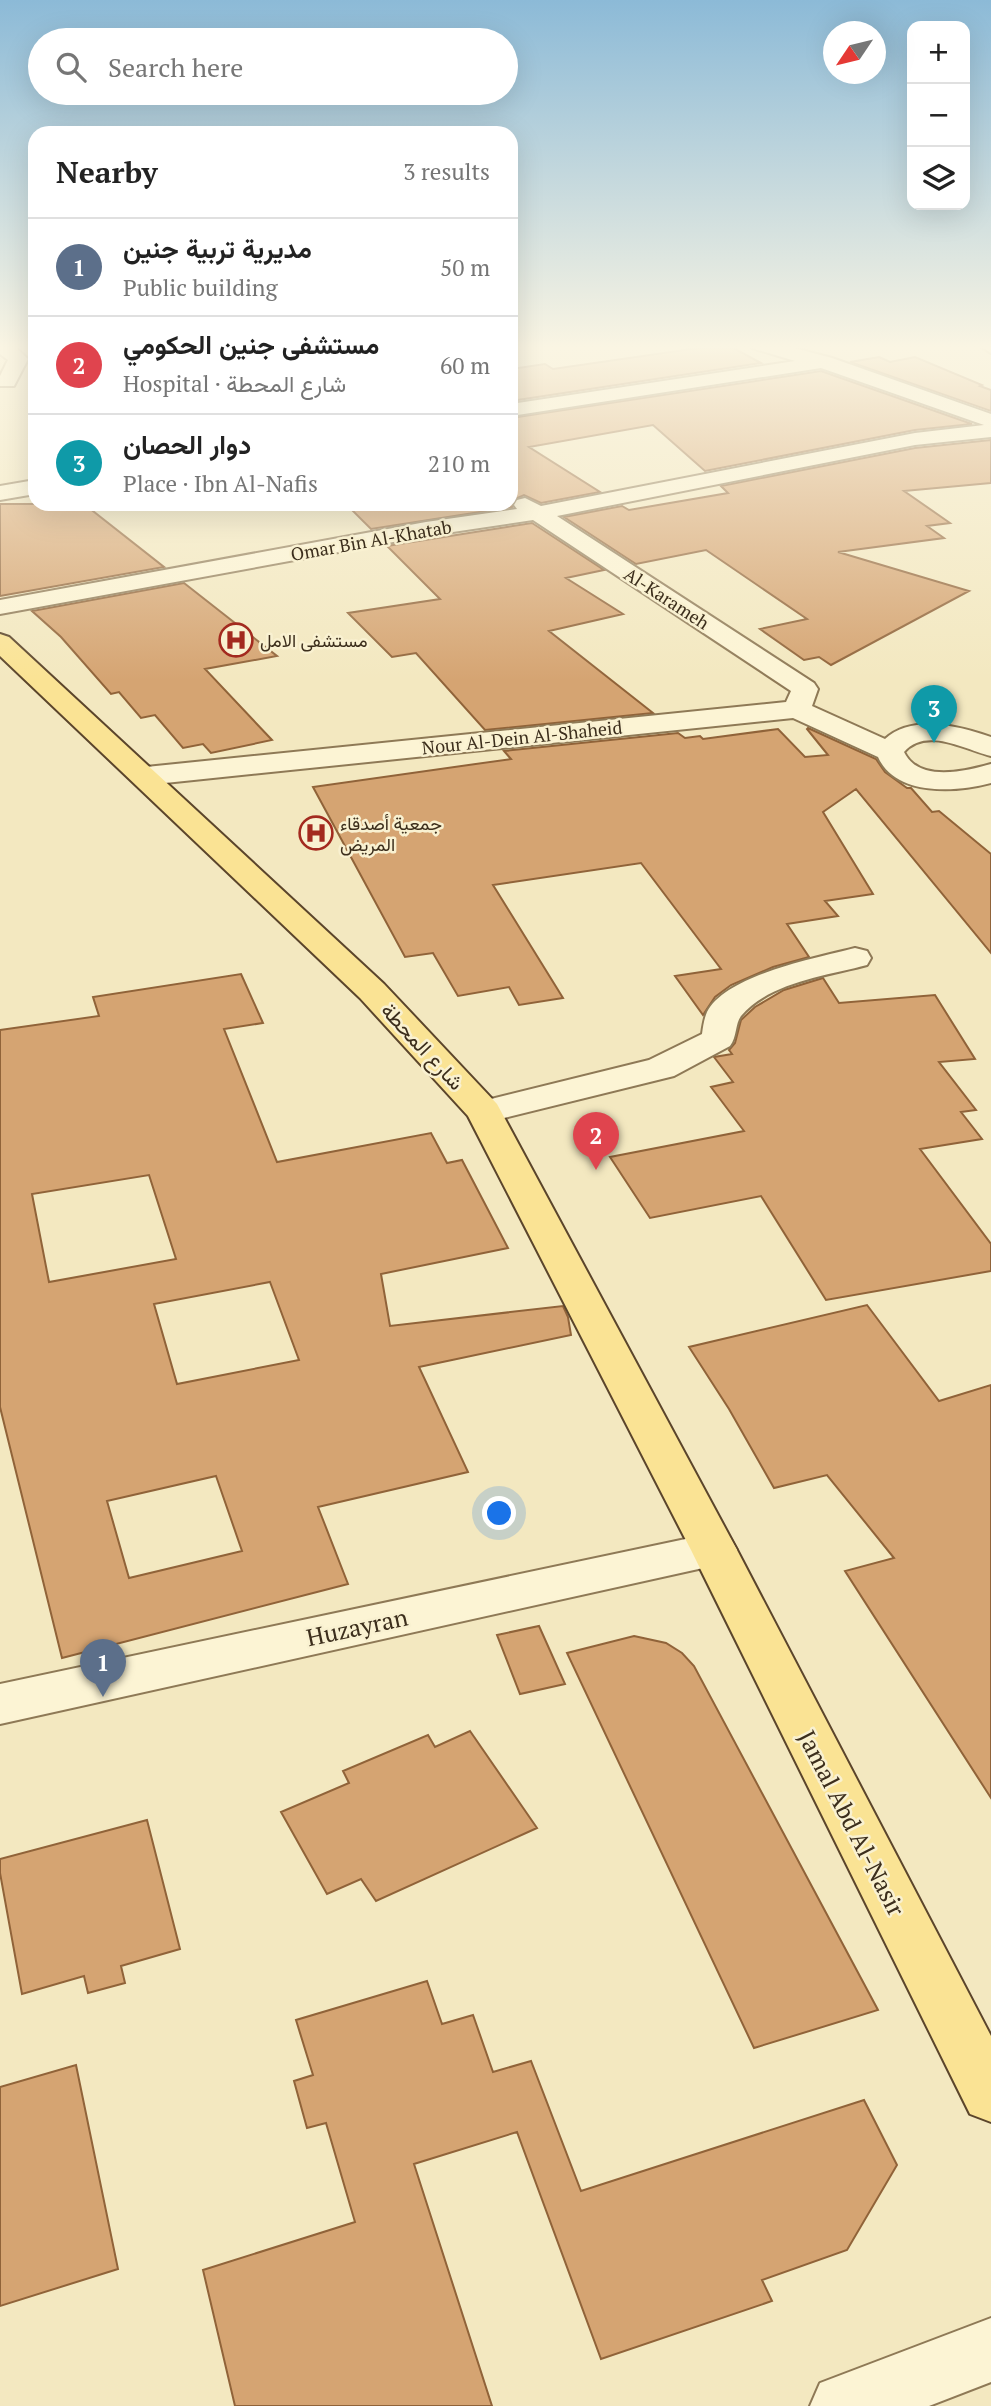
<!DOCTYPE html>
<meta charset="utf-8">
<style>
body{margin:0;font-family:"PT Serif",Vazirmatn,serif;background:#f2f2f2;color:#222}
.controls{position:absolute;right:21px;top:21px;display:grid;overflow:hidden;border-radius:14px;box-shadow:0 7px 28px #0002}
.controls button{width:63px;height:63px;display:grid;place-items:center;padding:0;border:0;border-bottom:2px solid #e0e0e0;background:#fff;color:#222;font:35px sans-serif}
.compass{position:absolute;left:823px;top:21px;width:63px;height:63px;border-radius:50%;background:#fff;box-shadow:0 7px 28px #0002;rotate:235deg}
.you{position:absolute;left:500px;top:1514px;width:24px;height:24px;margin:-18px;border:5px solid #fff;border-radius:50%;background:#1a73e8;box-shadow:0 0 0 10px #1a73e833}
.badge{display:grid;place-items:center;width:46px;height:46px;border-radius:50%;background:#b45309;color:#fff;font-size:23px;font-weight:700}
.pin{position:absolute;translate:-50% -58px;filter:drop-shadow(0 2px 4px #0008)}
.pin::after{content:'';position:absolute;top:37px;width:24px;height:21px;background:inherit;clip-path:polygon(0 0,100% 0,50% 100%)}
.list{margin:0;padding:0;list-style:none}
h2{display:flex;justify-content:space-between;align-items:center;height:91px;margin:0;padding:0 28px;font-size:30px}
h2 small{font-size:23px;font-weight:400;color:#767676}
.list li{display:grid;grid-template-columns:46px 1fr auto;gap:21px;align-items:center;box-sizing:border-box;height:98px;padding:0 28px;border-top:2px solid #e0e0e0}
.list b{display:block;font-size:26px;white-space:nowrap}
.list p{margin:0;font-size:23px;white-space:nowrap;color:#767676}
.list em{font-size:23px;font-style:normal;color:#767676}
.icon{flex:none;width:38px;height:38px;fill:none;stroke:currentColor;stroke-width:2;stroke-linecap:round;stroke-linejoin:round}
.map{position:relative;flex:none;width:991px;height:2406px;overflow:hidden}
.search{position:absolute;background:#fff;box-shadow:0 7px 28px #0002;left:28px;top:28px;width:490px;height:77px;display:flex;align-items:center;gap:18px;box-sizing:border-box;padding:0 24px;border-radius:38px;color:#767676;font-size:26px}
.panel{position:absolute;background:#fff;box-shadow:0 7px 28px #0002;left:28px;top:126px;width:490px;height:385px;border-radius:21px}
.map>svg:first-child{display:block}
.building{fill:#d5a472;stroke:#906339;stroke-width:2;fill-rule:evenodd}
.lines{fill:none;stroke-linecap:round;stroke-linejoin:round}
.minor-casing{stroke:#8e7956;stroke-width:4}
.major-casing{stroke:#5b452b;stroke-width:4}
.minor{fill:#fcf4d4;fill-rule:evenodd}
.major{fill:#fae394;fill-rule:evenodd}
.labels{text-anchor:middle;dominant-baseline:central;stroke-width:5;stroke-linejoin:round;paint-order:stroke}
.far-street-label{font-size:18px;fill:#3c2e1c;stroke:#f9f1d1}
.far-poi-label{font-size:18px;fill:#3c2e1c;stroke:#f9f1d1;text-anchor:start}
.street-label{font-size:21px;fill:#3c2e1c;stroke:#f9f1d1}
.near-street-label{font-size:24px;fill:#3c2e1c;stroke:#f9f1d1}
</style>
<div class="map">
<svg width="991" height="2406" viewBox="0 0 991 2406">
<rect width="100%" height="100%" fill="#f3e8c0"/>
<!-- building -->
<path class="building" d="M 726,344 L 761,363 L 511,401 L 511,369 L 545,364 L 553,369 Z
M 879,357 L 890,362 L 915,357 L 982,385 L 980,386 L 991,390 L 991,411 L 850,362 Z
M 821,371 L 972,424 L 915,430 L 705,471 L 653,425 L 529,447 L 600,492 L 541,503 L 524,495 L 515,499 L 512,507 L 371,529 L 346,504 L 511,504 L 511,418 Z
M 991,440 L 991,483 L 904,491 L 950,523 L 927,526 L 944,538 L 838,552 L 969,591 L 831,665 L 819,657 L 804,660 L 760,629 L 807,619 L 706,550 L 636,564 L 564,517 L 622,506 L 629,510 L 728,493 L 721,486 L 915,448 Z
M 0,504 L 84,504 L 164,567 L 0,596 Z
M 532,523 L 604,570 L 566,578 L 623,614 L 549,631 L 653,713 L 485,730 L 416,653 L 392,657 L 348,613 L 440,599 L 387,546 Z
M 184,583 L 277,656 L 205,669 L 272,740 L 211,753 L 203,744 L 183,748 L 155,715 L 141,718 L 119,692 L 111,694 L 61,637 L 32,611 Z
M 808,728 L 876,759 L 885,772 L 907,788 L 911,788 L 932,812 L 939,811 L 991,854 L 991,953 L 856,789 L 823,812 L 873,894 L 825,901 L 838,916 L 787,924 L 809,957 L 773,967 L 731,985 L 715,997 L 703,1015 L 675,976 L 721,969 L 641,863 L 493,885 L 563,998 L 519,1005 L 509,987 L 458,996 L 433,953 L 405,957 L 313,787 L 511,759 L 504,751 L 678,733 L 685,738 L 700,736 L 703,739 L 778,729 L 805,757 L 828,755 L 807,729 Z
M 241,974 L 263,1023 L 224,1029 L 277,1162 L 431,1133 L 447,1163 L 462,1160 L 508,1248 L 381,1274 L 390,1326 L 563,1306 L 568,1317 L 571,1335 L 419,1367 L 468,1472 L 318,1507 L 348,1584 L 62,1658 L 0,1407 L 0,1030 L 99,1016 L 93,997 ZM 149,1175 L 176,1259 L 49,1282 L 32,1194 ZM 270,1282 L 299,1360 L 177,1384 L 154,1304 ZM 216,1476 L 242,1551 L 129,1578 L 107,1501 Z
M 823,978 L 839,1003 L 935,995 L 975,1059 L 939,1062 L 976,1110 L 961,1112 L 982,1139 L 920,1149 L 991,1244 L 991,1271 L 826,1300 L 761,1196 L 650,1218 L 610,1157 L 744,1131 L 711,1087 L 733,1082 L 714,1057 L 732,1054 L 729,1050 L 735,1043 L 741,1020 L 755,1007 L 784,990 Z
M 867,1305 L 939,1401 L 991,1385 L 991,1798 L 845,1571 L 894,1558 L 827,1475 L 774,1488 L 729,1409 L 689,1347 Z
M 539,1626 L 565,1684 L 520,1694 L 497,1635 Z
M 634,1636 L 666,1643 L 682,1653 L 694,1666 L 878,2010 L 754,2048 L 567,1653 Z
M 470,1731 L 537,1828 L 376,1901 L 361,1879 L 327,1894 L 281,1812 L 349,1783 L 343,1771 L 428,1735 L 435,1747 Z
M 147,1820 L 180,1949 L 121,1966 L 125,1983 L 88,1993 L 84,1976 L 22,1994 L 0,1873 L 0,1859 Z
M 427,1981 L 442,2024 L 473,2015 L 493,2072 L 531,2061 L 581,2191 L 864,2100 L 897,2165 L 847,2250 L 762,2280 L 772,2301 L 601,2359 L 517,2132 L 414,2164 L 492,2406 L 235,2406 L 203,2270 L 355,2222 L 326,2123 L 307,2128 L 294,2081 L 313,2075 L 296,2020 Z
M 76,2065 L 118,2269 L 0,2306 L 0,2087 Z"/>
<g class="lines">
<defs>
<path id="minor" d="M 0,344 L 12,344 L 28,359 L 14,386 L 0,386 L 0,376 L 8,360 L 0,354 Z
M 750,344 L 779,344 L 832,358 L 991,414 L 991,437 L 915,445 L 557,516 L 814,683 L 818,689 L 812,706 L 885,739 C 912,714 960,726 991,737 L 991,756 C 966,750 926,726 904,752 C 919,783 966,771 991,764 L 991,783 C 957,792 896,797 878,757 L 793,718 L 146,785 L 136,782 L 132,776 L 136,770 L 146,767 L 786,702 L 791,691 L 533,520 L 426,536 L 0,614 L 0,600 L 426,522 L 517,509 L 514,505 L 517,500 L 525,498 L 541,506 L 915,433 L 984,425 L 821,368 L 511,416 L 511,404 L 795,361 L 752,348 Z
M 977,344 L 991,344 L 991,353 Z
M 35,480 L 35,494 L 0,500 L 0,486 Z
M 855,948 L 867,951 L 871,958 L 867,965 C 826,976 770,982 741,1016 C 735,1024 737,1037 730,1046 L 674,1076 L 484,1123 L 471,1120 L 466,1112 L 471,1104 L 649,1060 L 702,1034 C 703,1027 704,1019 707,1012 C 726,975 816,958 855,948 Z
M 714,1533 L 730,1538 L 737,1550 L 730,1562 L 0,1724 L 0,1684 Z
M 991,2318 L 991,2382 L 929,2406 L 810,2406 L 820,2383 Z"/>
<path id="major" d="M 0,634 L 9,637 L 384,984 L 497,1104 L 737,1550 L 991,2036 L 991,2122 L 970,2114 L 691,1550 L 468,1116 L 360,998 L 0,656 Z"/>
</defs>
<!-- minor casing -->
<use href="#minor" class="minor-casing"/>
<!-- major casing -->
<use href="#major" class="major-casing"/>
<!-- minor -->
<use href="#minor" class="minor"/>
<!-- major -->
<use href="#major" class="major"/>
</g>
<!-- sky -->
<linearGradient id="sky" x2="0" y2="1"><stop stop-color="#8cbad7"/><stop offset="0.51" stop-color="#faf5e3"/><stop offset="1" stop-color="#faf5e3" stop-opacity="0"/></linearGradient>
<rect width="991" height="681" fill="url(#sky)"/>
<!-- icons -->
<defs>
<symbol id="hospital-ring" viewBox="-11 -11 22 22"><circle r="9.5" fill="#f9f1d1" stroke="#a32a1f" stroke-width="1.5"/><path d="M-5-5h3v3.5h4V-5h3V5h-3V1.5h-4V5h-3Z" fill="#a32a1f"/></symbol>
</defs>
<g fill-rule="evenodd">
<use href="#hospital-ring" x="217" y="621" width="38" height="38"/>
<use href="#hospital-ring" x="297" y="814" width="38" height="38"/>
</g>
<g class="labels">
<!-- far-street labels -->
<g class="far-street-label">
<text transform="translate(371 540) rotate(-10)">Omar Bin Al-Khatab</text>
<text transform="translate(667 598) rotate(33)">Al-Karameh</text>
<text transform="translate(522 737) rotate(-6)">Nour Al-Dein Al-Shaheid</text>
</g>
<!-- far-poi labels -->
<g class="far-poi-label">
<text x="260" y="640">مستشفى الامل</text>
<text x="340" y="823">جمعية أصدقاء<tspan x="340" dy="21">المريض</tspan></text>
</g>
<!-- street labels -->
<g class="street-label">
<text transform="translate(423 1046) rotate(47)">شارع المحطة</text>
</g>
<!-- near-street labels -->
<g class="near-street-label">
<text transform="translate(357 1627) rotate(-12)">Huzayran</text>
<text transform="translate(852 1823) rotate(63)">Jamal Abd Al-Nasir</text>
</g>
</g>
</svg>
<div class="controls">
<button>+</button>
<button>−</button>
<button><svg class="icon" aria-label="layers" viewBox="0 0 24 24"><path d="M12 4l9 5-9 5-9-5zM3 14l9 5 9-5"/></svg></button>
</div>
<svg class="compass" viewBox="-18 -18 36 36"><path d="M0-13l5 13h-10z" fill="#e53935"/><path d="M0 13l5-13h-10z" fill="#767676"/></svg>
<div class="you"></div>
<div class="pin badge" style="left:103px;top:1697px;background:#5c6f8a">1</div>
<div class="pin badge" style="left:596px;top:1170px;background:#e0444e">2</div>
<div class="pin badge" style="left:934px;top:743px;background:#0f9aa8">3</div>
<div class="search"><svg class="icon" aria-label="search" viewBox="0 0 24 24"><circle cx="10" cy="10" r="6"/><path d="M15 15l6 6"/></svg>Search here</div>
<section class="panel">
<h2>Nearby<small>3 results</small></h2>
<ul class="list">
<li><span class="badge" style="background:#5c6f8a">1</span><div><b>مديرية تربية جنين</b><p>Public building</p></div><em>50 m</em></li>
<li><span class="badge" style="background:#e0444e">2</span><div><b>مستشفى جنين الحكومي</b><p>Hospital · شارع المحطة</p></div><em>60 m</em></li>
<li><span class="badge" style="background:#0f9aa8">3</span><div><b>دوار الحصان</b><p>Place · Ibn Al-Nafis</p></div><em>210 m</em></li>
</ul>
</section>
</div>
